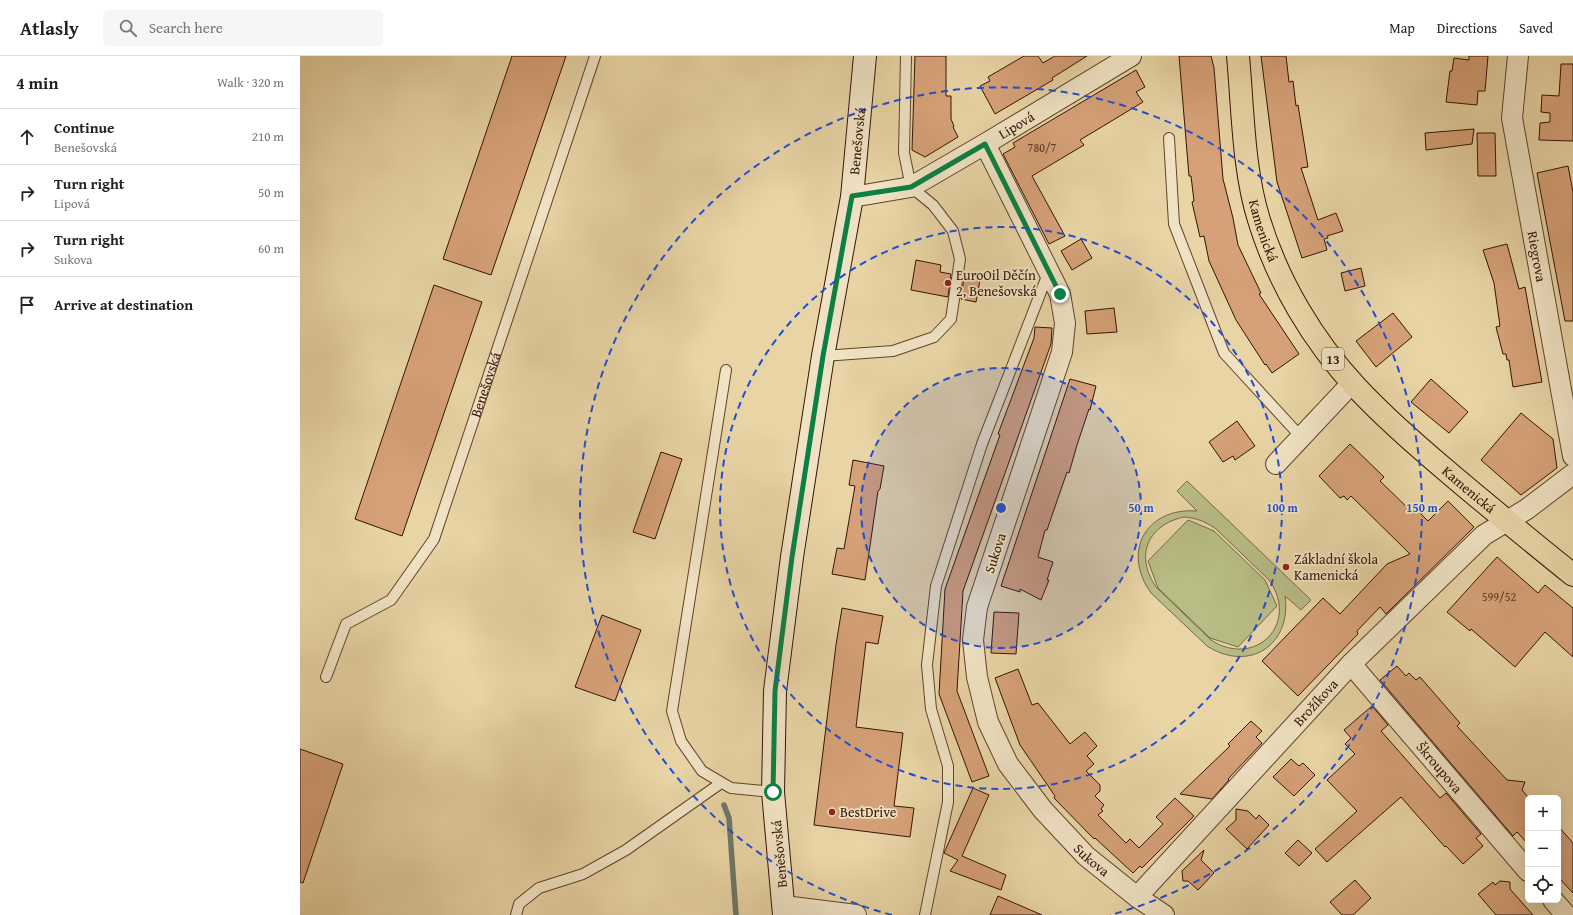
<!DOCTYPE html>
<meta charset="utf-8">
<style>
body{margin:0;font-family:"Gentium Book Plus",serif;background:#f6f6f6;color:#222}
.controls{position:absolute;right:12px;bottom:12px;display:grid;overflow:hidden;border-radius:6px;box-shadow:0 4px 16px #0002}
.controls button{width:36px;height:36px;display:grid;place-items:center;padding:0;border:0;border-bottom:1px solid #e0e0e0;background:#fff;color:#222;font:20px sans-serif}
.stop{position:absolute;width:12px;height:12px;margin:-9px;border:3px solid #0b8043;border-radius:50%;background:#fff}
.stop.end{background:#0b8043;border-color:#fff;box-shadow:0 1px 4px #0008}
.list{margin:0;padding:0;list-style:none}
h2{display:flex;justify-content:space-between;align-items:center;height:52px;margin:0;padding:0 16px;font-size:17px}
h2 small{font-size:13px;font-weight:400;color:#767676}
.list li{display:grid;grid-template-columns:26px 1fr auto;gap:12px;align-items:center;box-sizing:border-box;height:56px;padding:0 16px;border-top:1px solid #e0e0e0}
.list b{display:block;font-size:15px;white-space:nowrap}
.list p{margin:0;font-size:13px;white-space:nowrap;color:#767676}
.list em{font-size:13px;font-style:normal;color:#767676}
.icon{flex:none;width:22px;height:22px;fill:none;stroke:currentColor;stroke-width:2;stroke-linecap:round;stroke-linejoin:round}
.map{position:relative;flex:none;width:1273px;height:859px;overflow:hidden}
header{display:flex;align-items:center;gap:24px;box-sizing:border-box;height:56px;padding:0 20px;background:#fff;border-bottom:1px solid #e0e0e0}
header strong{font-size:19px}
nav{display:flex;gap:22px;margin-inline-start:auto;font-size:14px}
.search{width:280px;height:36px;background:#f6f6f6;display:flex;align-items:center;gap:10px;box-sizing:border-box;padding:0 14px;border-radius:6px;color:#767676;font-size:15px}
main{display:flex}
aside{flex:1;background:#fff}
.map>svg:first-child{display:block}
.green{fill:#b8bc85;stroke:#766845;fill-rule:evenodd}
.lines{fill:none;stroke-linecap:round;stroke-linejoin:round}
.stream{stroke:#6f7669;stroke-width:5.5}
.building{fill:#d6a178;stroke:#341305}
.lane-casing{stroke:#61432d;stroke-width:12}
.street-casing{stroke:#61432d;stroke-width:22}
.secondary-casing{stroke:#341305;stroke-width:24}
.primary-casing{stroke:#341305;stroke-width:24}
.lane{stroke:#f0e3c4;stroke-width:10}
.street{stroke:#f0e3c4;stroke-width:20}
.secondary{stroke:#f0e3c4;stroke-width:22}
.primary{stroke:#e8d4a5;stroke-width:22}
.route{stroke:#0b8043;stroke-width:5}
.ring{fill:none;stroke:#1d4ed8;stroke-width:2;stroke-dasharray:7 5}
.poi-dot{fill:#8f2418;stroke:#f0e3c4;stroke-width:1.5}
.labels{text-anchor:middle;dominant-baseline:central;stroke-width:3.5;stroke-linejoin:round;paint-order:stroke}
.number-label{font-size:12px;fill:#5c3622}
.shield{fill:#f0e3c4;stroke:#6c513e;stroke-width:1}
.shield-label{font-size:13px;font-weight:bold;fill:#341305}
.street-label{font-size:14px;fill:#341305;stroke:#f0e3c4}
.poi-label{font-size:14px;fill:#341305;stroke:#f0e3c4;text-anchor:start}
.centre{fill:#1d4ed8;stroke:#f0e3c4;stroke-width:2}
.ring-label{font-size:12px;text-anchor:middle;font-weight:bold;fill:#1d4ed8;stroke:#f0e3c4;stroke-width:3.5;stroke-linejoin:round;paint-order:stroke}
</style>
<header>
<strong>Atlasly</strong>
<div class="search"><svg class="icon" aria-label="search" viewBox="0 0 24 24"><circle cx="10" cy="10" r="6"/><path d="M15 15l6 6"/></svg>Search here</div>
<nav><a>Map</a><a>Directions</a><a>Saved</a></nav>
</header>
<main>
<aside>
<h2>4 min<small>Walk · 320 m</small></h2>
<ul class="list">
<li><svg class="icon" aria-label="ahead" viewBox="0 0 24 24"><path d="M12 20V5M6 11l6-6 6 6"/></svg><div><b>Continue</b><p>Benešovská</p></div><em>210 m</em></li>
<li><svg class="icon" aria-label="right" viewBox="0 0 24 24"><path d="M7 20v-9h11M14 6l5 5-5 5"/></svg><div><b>Turn right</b><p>Lipová</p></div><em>50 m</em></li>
<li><svg class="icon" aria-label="right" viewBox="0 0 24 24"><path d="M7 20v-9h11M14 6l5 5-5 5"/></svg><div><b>Turn right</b><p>Sukova</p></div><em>60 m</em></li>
<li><svg class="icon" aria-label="arrive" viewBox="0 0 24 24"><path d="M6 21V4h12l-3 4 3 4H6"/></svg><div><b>Arrive at destination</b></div></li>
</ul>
</aside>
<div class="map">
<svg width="1273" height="859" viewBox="0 0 1273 859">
<rect width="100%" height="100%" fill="#e8d4a5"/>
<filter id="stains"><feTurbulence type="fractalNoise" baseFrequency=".005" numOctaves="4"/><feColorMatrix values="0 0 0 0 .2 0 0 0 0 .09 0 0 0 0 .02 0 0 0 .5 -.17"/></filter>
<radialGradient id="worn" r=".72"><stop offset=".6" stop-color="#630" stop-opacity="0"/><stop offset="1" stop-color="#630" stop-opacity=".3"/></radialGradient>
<!-- green -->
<path class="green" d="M 887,425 L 1011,544 L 1001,554 L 985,540 C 992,589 949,617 907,590 L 851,537 C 821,495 847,451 897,455 L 877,435 ZM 884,461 C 896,462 904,465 915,472 L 969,524 C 1000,567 956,613 911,584 L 857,532 C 834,501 847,469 884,461 Z
M 888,464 L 914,475 L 965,524 L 977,550 L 938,591 L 910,582 L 858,532 L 848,505 Z"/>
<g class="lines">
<!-- stream -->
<path class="stream" d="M 424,749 L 429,762 L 436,859"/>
</g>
<!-- building -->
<path class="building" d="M 212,0 L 266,0 L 191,219 L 143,203 Z
M 615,0 L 646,0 L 646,40 L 651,40 L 651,63 L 654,70 L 653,71 L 658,81 L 625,101 L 612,94 Z
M 724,0 L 738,0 L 743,7 L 755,0 L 787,0 L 752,22 L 753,24 L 695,58 L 680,30 L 690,25 L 688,21 Z
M 879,0 L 911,0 L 914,12 L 923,123 L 933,162 L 938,189 L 961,237 L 959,238 L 999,298 L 972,317 L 966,308 L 965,309 L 936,264 L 909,205 L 904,180 L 900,181 L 892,146 L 894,145 L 891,120 L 889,120 Z
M 961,0 L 986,0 L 989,26 L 993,25 L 996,50 L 998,49 L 1008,111 L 1001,112 L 1018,164 L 1036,157 L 1043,175 L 1027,180 L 1028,182 L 1024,183 L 1027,194 L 1002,202 L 977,126 Z
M 1169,0 L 1188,0 L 1185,35 L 1178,35 L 1177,49 L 1146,46 L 1150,15 L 1152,15 L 1154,2 L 1169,4 Z
M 1261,8 L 1273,8 L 1273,85 L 1239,84 L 1240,67 L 1250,66 L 1250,57 L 1241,56 L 1242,39 L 1259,40 Z
M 836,14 L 845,31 L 836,36 L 843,46 L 780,84 L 784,89 L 732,120 L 765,180 L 749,188 L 703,98 L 715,91 L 713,87 Z
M 1174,73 L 1172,88 L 1126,94 L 1125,77 Z
M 1177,77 L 1195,77 L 1196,120 L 1178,120 Z
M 1268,110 L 1273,136 L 1273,265 L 1265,265 L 1237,117 Z
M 781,183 L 792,202 L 772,214 L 761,195 Z
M 1207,188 L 1219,233 L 1225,231 L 1242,326 L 1213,331 L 1209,304 L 1207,304 L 1206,298 L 1203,298 L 1196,271 L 1200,270 L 1194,227 L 1183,194 Z
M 616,204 L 641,209 L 640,216 L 651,218 L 648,241 L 611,234 Z
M 1061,212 L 1065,230 L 1045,235 L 1041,217 Z
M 664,221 L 680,224 L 676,246 L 661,243 Z
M 134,229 L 182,246 L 102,480 L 55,463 Z
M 814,252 L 817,276 L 787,278 L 785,255 Z
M 1093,257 L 1112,281 L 1076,311 L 1056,285 Z
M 735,271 L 752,272 L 751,288 L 663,535 L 657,635 L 689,720 L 672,726 L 639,638 L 645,533 L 700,379 L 698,378 L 734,282 Z
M 770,323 L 796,330 L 790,354 L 789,353 L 777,389 L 769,417 L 767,416 L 747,474 L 745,474 L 738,501 L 753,506 L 747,524 L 749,524 L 741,544 L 720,533 L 720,536 L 701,530 Z
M 1131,323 L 1168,356 L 1149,377 L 1111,346 Z
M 1221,357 L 1253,383 L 1257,412 L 1221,439 L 1181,404 Z
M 937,365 L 955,390 L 935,404 L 933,400 L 923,406 L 909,386 Z
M 1050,388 L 1084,421 L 1080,425 L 1114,458 L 1117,454 L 1128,465 L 1148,445 L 1174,471 L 1086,558 L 1080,551 L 1057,575 L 1058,578 L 998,640 L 962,605 L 1023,542 L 1040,558 L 1087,508 L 1110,498 L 1051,440 L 1047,444 L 1044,440 L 1040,442 L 1019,420 Z
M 361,396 L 382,403 L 355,483 L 333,476 Z
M 553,404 L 584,410 L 580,433 L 578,435 L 565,524 L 532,518 L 537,492 L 544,493 L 555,430 L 549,429 Z
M 1197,501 L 1238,537 L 1245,529 L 1273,552 L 1273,601 L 1245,576 L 1215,611 L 1171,573 L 1170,575 L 1147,556 Z
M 542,552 L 583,560 L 578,588 L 566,586 L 556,671 L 603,677 L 594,750 L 614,752 L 610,781 L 514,769 L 536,589 Z
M 694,556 L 719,557 L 716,598 L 691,597 Z
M 302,559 L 341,574 L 315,645 L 275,631 Z
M 1097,610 L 1106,620 L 1109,617 L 1116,624 L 1120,621 L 1160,667 L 1157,670 L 1207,724 L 1225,726 L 1222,734 L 1228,741 L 1228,788 L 1217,776 L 1213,780 L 1080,624 Z
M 718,613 L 732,649 L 738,647 L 770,688 L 785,676 L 797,690 L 787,700 L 794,708 L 786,715 L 800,729 L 800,735 L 795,740 L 804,749 L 801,753 L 803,755 L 798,759 L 826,787 L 830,783 L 839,792 L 863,768 L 856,761 L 875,742 L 894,760 L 842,812 L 840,810 L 833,817 L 795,782 L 794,783 L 754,742 L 755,740 L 720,689 L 695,622 Z
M 1072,650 L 1088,669 L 1081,675 L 1140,742 L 1146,737 L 1181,778 L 1176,782 L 1183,790 L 1163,808 L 1146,790 L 1145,791 L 1101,741 L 1027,806 L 1015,793 L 1057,755 L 1027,724 L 1055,698 L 1045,688 L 1051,682 L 1044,674 Z
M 951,665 L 962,675 L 956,681 L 962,687 L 928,723 L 929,724 L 912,743 L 880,738 L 930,690 L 928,688 Z
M 0,693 L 43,708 L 3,827 L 0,826 Z
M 991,703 L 999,710 L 1003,707 L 1015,719 L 994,740 L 973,721 Z
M 673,732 L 689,739 L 662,800 L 706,819 L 701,834 L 650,815 L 658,804 L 644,797 Z
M 936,753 L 948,755 L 956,763 L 959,759 L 969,769 L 947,793 L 926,773 L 936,764 Z
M 1258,770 L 1273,787 L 1273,837 L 1258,821 Z
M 998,784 L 1012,797 L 999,810 L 985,797 Z
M 904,794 L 901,804 L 914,817 L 898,834 L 888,825 L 883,825 L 882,815 Z
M 1055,824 L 1071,842 L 1053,859 L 1042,859 L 1030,846 Z
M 1200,825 L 1210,826 L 1210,833 L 1233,859 L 1196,859 L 1178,838 L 1193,826 L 1195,829 Z
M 698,840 L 742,859 L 690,859 Z"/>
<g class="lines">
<defs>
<g id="lane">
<path d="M 869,82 L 874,168 L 924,297 L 1001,381"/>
<path d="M 523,300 L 593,295 L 634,281 L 651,263 L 660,203 L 653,175 L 633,149 L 611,131 L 604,97 L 606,0"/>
<path d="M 426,314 L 372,655 L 381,685 L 402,715 L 431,732 L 473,736"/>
<path id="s1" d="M 26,621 L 46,568 L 91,544 L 134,483 L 295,0"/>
<path d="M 216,859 L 219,848 L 239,832 L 283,818 L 326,794 L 421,727"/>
<path d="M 625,859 L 648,746 L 648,710 L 631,653 L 627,609 L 636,530 L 682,388 L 749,215"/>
</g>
<g id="street">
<path id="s2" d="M 1218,0 L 1212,62 L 1273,400"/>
<path id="s3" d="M 685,88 L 760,238 L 765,267 L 762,296 L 677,551 L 673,584 L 677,621 L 688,666 L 708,708 L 743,754 L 786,800 L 837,841 L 864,859"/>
<path id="s4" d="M 552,141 L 611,131 L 685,88 L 831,0"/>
<path d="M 976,408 L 1052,327"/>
<path id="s5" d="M 1051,608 L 1228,815"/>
<path id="s6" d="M 837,841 L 1051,608 L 1184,479 L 1227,453 L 1273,418"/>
<path d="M 1253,844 L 1266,859"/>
<path d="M 484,850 L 556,859"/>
</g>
<g id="secondary">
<path id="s7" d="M 484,859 L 473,736 L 475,635 L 492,501 L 523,300 L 552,141 L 565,0"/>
</g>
<g id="primary">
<path id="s8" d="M 938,0 C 943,54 943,113 959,164 C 978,226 1013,285 1057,332 C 1085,362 1116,389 1148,416 C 1189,451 1231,485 1273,519"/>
</g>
</defs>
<!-- lane casing -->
<use href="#lane" class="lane-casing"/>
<!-- street casing -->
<use href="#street" class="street-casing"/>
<!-- secondary casing -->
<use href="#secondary" class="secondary-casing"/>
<!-- primary casing -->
<use href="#primary" class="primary-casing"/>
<!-- lane -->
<use href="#lane" class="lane"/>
<!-- street -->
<use href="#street" class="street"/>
<!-- secondary -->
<use href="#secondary" class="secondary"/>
<!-- primary -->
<use href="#primary" class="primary"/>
</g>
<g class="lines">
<!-- route -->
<path class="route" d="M 473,736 L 475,635 L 492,501 L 523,300 L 552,140 L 611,131 L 685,88 L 760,238"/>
</g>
<!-- distance rings -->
<circle cx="701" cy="452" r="140" fill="#1d4ed8" fill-opacity=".12"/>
<g class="ring">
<circle cx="701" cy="452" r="140"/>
<circle cx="701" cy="452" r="281"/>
<path d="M592 859A421 421 0 1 1 810 859"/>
</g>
<!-- markers -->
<g class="poi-dot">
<circle cx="648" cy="227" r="4"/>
<circle cx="986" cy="511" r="4"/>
<circle cx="532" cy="756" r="4"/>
</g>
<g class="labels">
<!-- number labels -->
<g class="number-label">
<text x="742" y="91">780/7</text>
<text x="1199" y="540">599/52</text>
</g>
<!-- shield labels -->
<rect class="shield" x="1022" y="292" width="22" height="22" rx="3"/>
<g class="shield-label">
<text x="1033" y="303">13</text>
</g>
<!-- street labels -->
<g class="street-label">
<text stroke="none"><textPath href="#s4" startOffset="182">Lipová</textPath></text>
<text stroke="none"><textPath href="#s7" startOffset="781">Benešovská</textPath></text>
<text stroke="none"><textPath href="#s8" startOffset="177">Kamenická</textPath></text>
<text stroke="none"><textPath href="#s2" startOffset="203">Riegrova</textPath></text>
<text stroke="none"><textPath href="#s1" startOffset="345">Benešovská</textPath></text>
<text stroke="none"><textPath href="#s8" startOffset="513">Kamenická</textPath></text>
<text transform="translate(695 497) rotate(-72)">Sukova</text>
<text stroke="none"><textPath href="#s6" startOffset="264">Brožíkova</textPath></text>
<text stroke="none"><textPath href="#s5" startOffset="136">Škroupova</textPath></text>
<text transform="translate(479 798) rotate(-95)">Benešovská</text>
<text stroke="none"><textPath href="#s3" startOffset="786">Sukova</textPath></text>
</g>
<!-- poi labels -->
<g class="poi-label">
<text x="656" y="219">EuroOil Děčín<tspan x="656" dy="16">2, Benešovská</tspan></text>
<text x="994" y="503">Základní škola<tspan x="994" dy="16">Kamenická</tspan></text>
<text x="540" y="756">BestDrive</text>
</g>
</g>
<circle cx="701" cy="452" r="6" class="centre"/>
<g class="ring-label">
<text x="841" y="456">50 m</text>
<text x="982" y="456">100 m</text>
<text x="1122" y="456">150 m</text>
</g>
<rect width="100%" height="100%" filter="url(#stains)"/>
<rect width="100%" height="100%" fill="url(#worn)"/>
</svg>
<div class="controls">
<button>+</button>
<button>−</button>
<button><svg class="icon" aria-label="locate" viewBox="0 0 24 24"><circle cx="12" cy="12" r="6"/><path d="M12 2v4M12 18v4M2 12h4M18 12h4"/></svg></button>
</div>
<div class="stop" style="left:473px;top:736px"></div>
<div class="stop end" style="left:760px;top:238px"></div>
</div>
</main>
